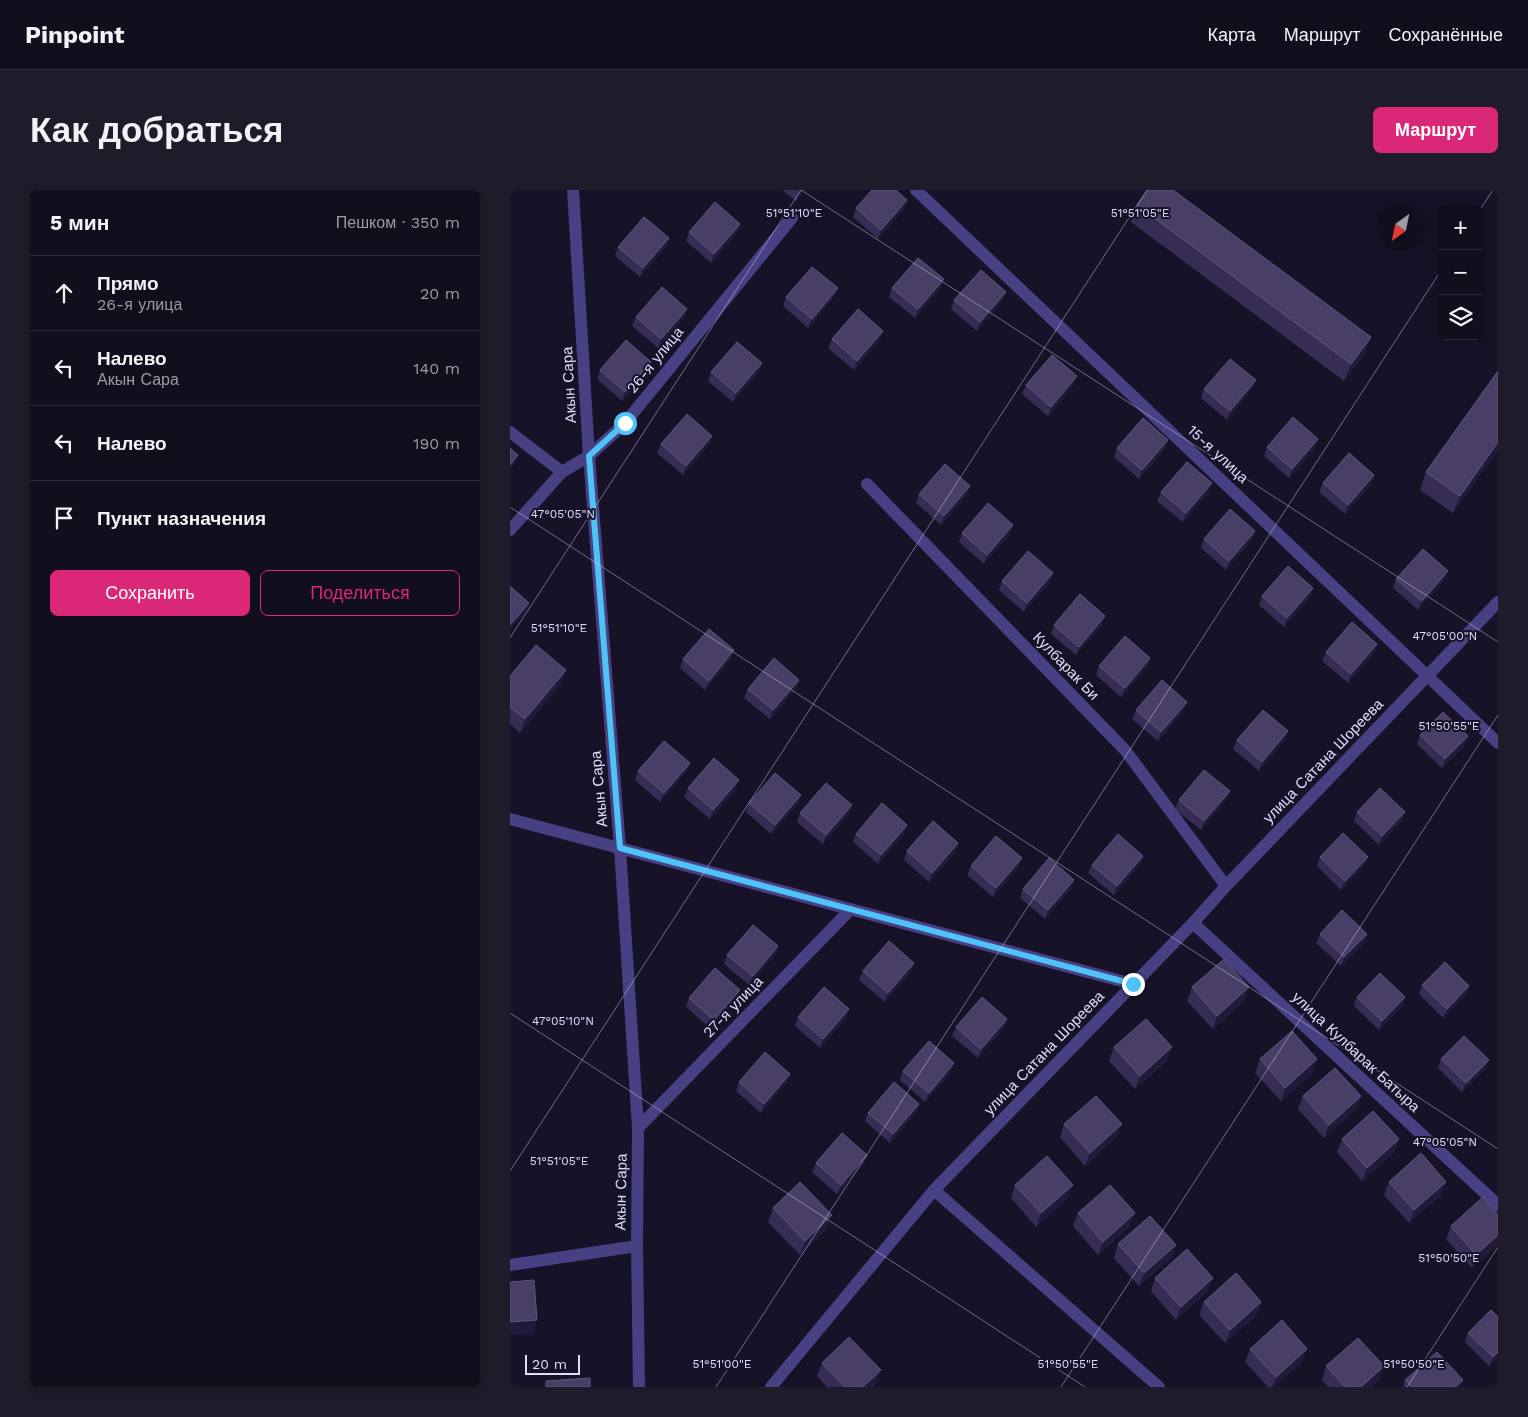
<!DOCTYPE html>
<html lang="ru">
<meta charset="utf-8">
<style>
body{margin:0;font-family:"Work Sans",sans-serif;background:#1e1c2a;color:#f1f3f6}
.controls{position:absolute;right:15px;top:15px;display:grid;overflow:hidden;border-radius:8px;box-shadow:0 2px 8px #0003}
.controls button{width:45px;height:45px;display:grid;place-items:center;padding:0;border:0;border-bottom:1px solid #302e3b;background:#110e1d;color:#f1f3f6;font:25px sans-serif}
.compass{position:absolute;left:868px;top:15px;width:45px;height:45px;border-radius:50%;background:#110e1d;box-shadow:0 2px 8px #0003;rotate:213deg}
.scale{position:absolute;left:15px;bottom:12px;width:55px;box-sizing:border-box;padding-left:5px;border:2px solid #e1dafd;border-top:0;font-size:14px;line-height:18px;white-space:nowrap;color:#e1dafd;-webkit-text-stroke:4px #171227;paint-order:stroke}
.stop{position:absolute;width:15px;height:15px;margin:-11px;border:4px solid #4fc3f7;border-radius:50%;background:#fff}
.stop.end{background:#4fc3f7;border-color:#fff;box-shadow:0 1px 5px #0008}
.list{margin:0;padding:0;list-style:none}
h2{display:flex;justify-content:space-between;align-items:center;height:65px;margin:0;padding:0 20px;font-size:21px}
h2 small{font-size:16px;font-weight:400;color:#9c9ca4}
.list li{display:grid;grid-template-columns:32px 1fr auto;gap:15px;align-items:center;box-sizing:border-box;height:75px;padding:0 20px;border-top:1px solid #302e3b}
.list b{display:block;font-size:19px;white-space:nowrap}
.list p{margin:0;font-size:16px;white-space:nowrap;color:#9c9ca4}
.list em{font-size:16px;font-style:normal;color:#9c9ca4}
.actions{display:flex;gap:10px;padding:15px 20px}
.actions a{flex:1;padding:11px 0;border:1px solid #db2777;border-radius:8px;text-align:center;font-size:18px;color:#db2777}
.actions .main{background:#db2777;color:#fff}
.icon{flex:none;width:28px;height:28px;fill:none;stroke:currentColor;stroke-width:2;stroke-linecap:round;stroke-linejoin:round}
.map{position:relative;flex:none;width:988px;height:1197px;overflow:hidden;border-radius:8px}
header{display:flex;align-items:center;gap:30px;box-sizing:border-box;height:70px;padding:0 25px;background:#110e1d;border-bottom:1px solid #302e3b}
header strong{font-size:24px}
nav{display:flex;gap:28px;margin-inline-start:auto;font-size:18px}
.intro{display:flex;align-items:center;justify-content:space-between;box-sizing:border-box;height:120px;padding:0 30px}
h1{margin:0;font-size:35px}
.button{padding:12px 22px;border-radius:8px;background:#db2777;color:#fff;font-size:18px;font-weight:700}
main{display:flex;gap:30px;padding:0 30px}
aside{flex:1;background:#110e1d;border-radius:8px;box-shadow:0 2px 8px #0003}
.map>svg:first-child{display:block}
.lines{fill:none;stroke-linecap:round;stroke-linejoin:round}
.minor{stroke:#474083;stroke-width:12}
.wall{fill:#372c54}
.shaded-wall{fill:#221a3a}
.building{fill:#493f66;stroke:#61577e}
.route{stroke:#4fc3f7;stroke-width:6}
.ticks{fill:none;stroke:#e1dafd;stroke-width:1;stroke-opacity:0.45}
.labels{text-anchor:middle;dominant-baseline:central;stroke-width:4;stroke-linejoin:round;paint-order:stroke}
.street-label{font-size:15px;fill:#e1dafd;stroke:#171227}
.ticks-label{font-size:12px;text-anchor:middle;fill:#e1dafd;stroke:#171227;stroke-width:4;stroke-linejoin:round;paint-order:stroke}
</style>
<header>
<strong>Pinpoint</strong>
<nav><a>Карта</a><a>Маршрут</a><a>Сохранённые</a></nav>
</header>
<div class="intro"><h1>Как добраться</h1><a class="button">Маршрут</a></div>
<main>
<aside>
<h2>5 мин<small>Пешком · 350 m</small></h2>
<ul class="list">
<li><svg class="icon" aria-label="ahead" viewBox="0 0 24 24"><path d="M12 20V5M6 11l6-6 6 6"/></svg><div><b>Прямо</b><p>26-я улица</p></div><em>20 m</em></li>
<li><svg class="icon" aria-label="left" viewBox="0 0 24 24"><path d="M17 20v-9H6M10 6l-5 5 5 5"/></svg><div><b>Налево</b><p>Акын Сара</p></div><em>140 m</em></li>
<li><svg class="icon" aria-label="left" viewBox="0 0 24 24"><path d="M17 20v-9H6M10 6l-5 5 5 5"/></svg><div><b>Налево</b></div><em>190 m</em></li>
<li><svg class="icon" aria-label="arrive" viewBox="0 0 24 24"><path d="M6 21V4h12l-3 4 3 4H6"/></svg><div><b>Пункт назначения</b></div></li>
</ul>
<div class="actions"><a class="main">Сохранить</a><a>Поделиться</a></div>
</aside>
<div class="map">
<svg width="988" height="1197" viewBox="0 0 988 1197">
<rect width="100%" height="100%" fill="#171227"/>
<g class="lines">
<!-- minor -->
<path class="minor" d="M 63,0 L 79,266 L 110,658 L 128,938 L 127,1056 L 129,1197
M 406,0 L 988,553
M 0,242 L 52,282
M 357,294 L 615,560 L 716,696
M 0,340 L 52,282 L 79,266 L 115,233 L 282,28
M 0,629 L 623,794
M 683,733 L 988,1015
M 128,938 L 341,719
M 424,1000 L 649,1197
M 0,1075 L 127,1056
M 261,1197 L 424,1000 L 683,733 L 716,696 L 988,412"/>
</g>
<!-- wall -->
<path class="wall" d="M 272,0 L 295,0 L 286,11 Z
M 627,15 L 861,147 L 855,164 L 834,191 L 621,32 Z
M 346,18 L 394,19 L 368,49 L 343,27 Z
M 230,34 L 227,43 L 201,73 L 176,51 L 179,42 Z
M 159,48 L 156,57 L 130,87 L 105,66 L 108,57 Z
M 382,98 L 431,98 L 405,128 L 379,107 Z
M 276,107 L 324,107 L 298,138 L 273,116 Z
M 444,110 L 493,110 L 467,141 L 441,119 Z
M 177,119 L 174,128 L 148,158 L 122,136 L 126,127 Z
M 373,141 L 370,150 L 344,180 L 318,158 L 322,149 Z
M 252,173 L 249,182 L 223,212 L 198,191 L 201,182 Z
M 90,180 L 138,181 L 112,211 L 87,189 Z
M 746,190 L 742,199 L 717,230 L 691,208 L 694,199 Z
M 516,195 L 564,195 L 538,226 L 512,204 Z
M 202,246 L 199,255 L 173,285 L 147,263 L 151,254 Z
M 658,250 L 655,259 L 629,289 L 604,267 L 607,258 Z
M 757,257 L 805,258 L 779,288 L 754,266 Z
M 988,260 L 943,323 L 910,300 L 916,282 Z
M 864,285 L 861,294 L 835,324 L 809,302 L 813,293 Z
M 651,302 L 699,302 L 673,332 L 647,311 Z
M 409,304 L 457,305 L 431,335 L 406,313 Z
M 745,341 L 742,350 L 716,380 L 691,358 L 694,349 Z
M 452,343 L 500,344 L 474,374 L 449,352 Z
M 886,389 L 934,390 L 908,420 L 883,398 Z
M 492,391 L 540,392 L 514,422 L 489,400 Z
M 803,398 L 800,407 L 774,437 L 749,415 L 752,406 Z
M 544,435 L 592,435 L 566,465 L 541,444 Z
M 867,454 L 864,463 L 838,493 L 812,471 L 816,462 Z
M 640,468 L 637,477 L 611,507 L 586,485 L 589,476 Z
M 173,469 L 221,469 L 195,500 L 170,478 Z
M 0,486 L 51,494 L 10,543 L 0,534 Z
M 238,499 L 286,499 L 260,529 L 234,508 Z
M 677,512 L 674,520 L 648,551 L 622,529 L 626,520 Z
M 778,541 L 775,550 L 749,581 L 723,559 L 727,550 Z
M 910,545 L 958,546 L 955,555 L 932,578 L 907,554 Z
M 180,573 L 176,582 L 150,612 L 125,590 L 128,581 Z
M 178,598 L 226,599 L 200,629 L 174,607 Z
M 720,601 L 716,610 L 691,640 L 665,619 L 669,610 Z
M 239,613 L 288,614 L 261,644 L 236,622 Z
M 847,622 L 895,622 L 892,631 L 869,655 L 844,631 Z
M 290,623 L 339,624 L 313,654 L 287,632 Z
M 397,635 L 394,644 L 368,674 L 343,652 L 346,644 Z
M 448,653 L 445,662 L 419,692 L 394,670 L 397,661 Z
M 810,667 L 858,667 L 854,676 L 831,700 L 807,676 Z
M 582,675 L 630,675 L 604,705 L 578,683 Z
M 461,676 L 509,677 L 483,707 L 457,685 Z
M 564,690 L 561,699 L 535,729 L 510,708 L 513,699 Z
M 810,744 L 854,753 L 831,776 L 806,753 Z
M 268,756 L 265,765 L 239,795 L 214,774 L 217,765 Z
M 404,773 L 401,782 L 375,812 L 349,790 L 353,781 Z
M 912,795 L 956,805 L 933,828 L 909,804 Z
M 682,797 L 734,811 L 703,839 L 677,811 Z
M 230,800 L 227,809 L 201,839 L 176,817 L 179,808 Z
M 847,807 L 895,807 L 892,816 L 869,840 L 844,816 Z
M 339,819 L 336,828 L 310,858 L 285,836 L 288,827 Z
M 497,829 L 494,838 L 468,868 L 442,846 L 446,837 Z
M 604,857 L 657,871 L 625,899 L 599,871 Z
M 750,869 L 803,883 L 771,911 L 745,883 Z
M 931,869 L 975,879 L 952,902 L 928,878 Z
M 393,881 L 441,882 L 415,912 L 390,890 Z
M 280,884 L 277,892 L 251,923 L 226,901 L 229,892 Z
M 793,906 L 851,906 L 846,919 L 814,948 L 788,919 Z
M 409,914 L 406,923 L 380,953 L 355,931 L 358,923 Z
M 554,934 L 607,947 L 575,976 L 550,947 Z
M 832,949 L 889,949 L 884,963 L 852,991 L 827,962 Z
M 357,965 L 354,974 L 327,1004 L 302,982 L 306,973 Z
M 879,992 L 931,1005 L 899,1033 L 874,1005 Z
M 505,995 L 558,1008 L 526,1037 L 501,1008 Z
M 263,1018 L 317,1038 L 290,1065 L 258,1032 Z
M 568,1023 L 620,1036 L 588,1065 L 563,1036 Z
M 988,1024 L 988,1054 L 962,1078 L 936,1049 L 941,1036 Z
M 608,1054 L 666,1055 L 661,1068 L 629,1096 L 604,1068 Z
M 645,1088 L 698,1101 L 666,1130 L 641,1101 Z
M 694,1112 L 747,1125 L 715,1153 L 689,1125 Z
M 988,1127 L 988,1167 L 979,1176 L 955,1152 L 958,1143 Z
M 740,1159 L 792,1172 L 764,1197 L 758,1197 L 735,1172 Z
M 312,1173 L 366,1193 L 362,1197 L 317,1197 L 307,1186 Z
M 816,1176 L 869,1190 L 861,1197 L 818,1197 L 812,1190 Z
M 895,1190 L 953,1190 L 950,1197 L 893,1197 Z"/>
<!-- shaded-wall -->
<path class="shaded-wall" d="M 291,0 L 295,0 L 286,11 L 289,2 Z
M 397,10 L 394,19 L 368,49 L 371,40 Z
M 230,34 L 227,43 L 201,73 L 204,64 Z
M 159,48 L 156,57 L 130,87 L 133,78 Z
M 434,89 L 431,98 L 405,128 L 408,119 Z
M 328,98 L 324,107 L 298,138 L 302,129 Z
M 496,102 L 493,110 L 467,141 L 470,132 Z
M 177,119 L 174,128 L 148,158 L 151,149 Z
M 373,141 L 370,150 L 344,180 L 347,171 Z
M 861,147 L 855,164 L 834,191 L 841,174 Z
M 141,172 L 138,181 L 112,211 L 115,202 Z
M 252,173 L 249,182 L 223,212 L 226,203 Z
M 567,186 L 564,195 L 538,226 L 541,217 Z
M 746,190 L 742,199 L 717,230 L 720,221 Z
M 202,246 L 199,255 L 173,285 L 176,276 Z
M 808,249 L 805,258 L 779,288 L 782,279 Z
M 658,250 L 655,259 L 629,289 L 632,280 Z
M 988,252 L 988,260 L 943,323 L 950,306 Z
M 8,265 L 5,274 L 0,280 L 0,275 Z
M 864,285 L 861,294 L 835,324 L 838,315 Z
M 702,293 L 699,302 L 673,332 L 676,323 Z
M 460,296 L 457,305 L 431,335 L 434,326 Z
M 503,335 L 500,344 L 474,374 L 477,365 Z
M 745,341 L 742,350 L 716,380 L 719,371 Z
M 938,381 L 934,390 L 908,420 L 912,411 Z
M 543,383 L 540,392 L 514,422 L 517,413 Z
M 803,398 L 800,407 L 774,437 L 777,428 Z
M 19,413 L 16,422 L 0,440 L 0,435 Z
M 595,426 L 592,435 L 566,465 L 569,457 Z
M 867,454 L 864,463 L 838,493 L 841,484 Z
M 224,460 L 221,469 L 195,500 L 199,491 Z
M 640,468 L 637,477 L 611,507 L 615,498 Z
M 56,480 L 51,494 L 10,543 L 15,529 Z
M 289,490 L 286,499 L 260,529 L 263,520 Z
M 677,512 L 674,520 L 648,551 L 651,542 Z
M 778,541 L 775,550 L 749,581 L 752,572 Z
M 958,546 L 955,555 L 932,578 L 935,569 Z
M 180,573 L 176,582 L 150,612 L 154,603 Z
M 229,590 L 226,599 L 200,629 L 203,620 Z
M 720,601 L 716,610 L 691,640 L 694,631 Z
M 291,605 L 288,614 L 261,644 L 265,635 Z
M 342,615 L 339,624 L 313,654 L 316,645 Z
M 895,622 L 892,631 L 869,655 L 872,646 Z
M 397,635 L 394,644 L 368,674 L 371,665 Z
M 448,653 L 445,662 L 419,692 L 422,683 Z
M 633,666 L 630,675 L 604,705 L 607,696 Z
M 858,667 L 854,676 L 831,700 L 835,691 Z
M 512,668 L 509,677 L 483,707 L 486,698 Z
M 564,690 L 561,699 L 535,729 L 538,720 Z
M 857,744 L 854,753 L 831,776 L 834,767 Z
M 268,756 L 265,765 L 239,795 L 243,786 Z
M 404,773 L 401,782 L 375,812 L 378,803 Z
M 959,796 L 956,805 L 933,828 L 937,819 Z
M 739,797 L 734,811 L 703,839 L 707,826 Z
M 230,800 L 227,809 L 201,839 L 204,830 Z
M 895,807 L 892,816 L 869,840 L 872,831 Z
M 339,819 L 336,828 L 310,858 L 313,849 Z
M 497,829 L 494,838 L 468,868 L 471,859 Z
M 662,857 L 657,871 L 625,899 L 630,886 Z
M 807,869 L 803,883 L 771,911 L 775,898 Z
M 979,870 L 975,879 L 952,902 L 956,893 Z
M 444,873 L 441,882 L 415,912 L 419,903 Z
M 280,884 L 277,892 L 251,923 L 254,914 Z
M 851,906 L 846,919 L 814,948 L 819,935 Z
M 409,914 L 406,923 L 380,953 L 383,944 Z
M 612,934 L 607,947 L 575,976 L 580,963 Z
M 889,949 L 884,963 L 852,991 L 857,978 Z
M 357,965 L 354,974 L 327,1004 L 331,995 Z
M 936,992 L 931,1005 L 899,1033 L 904,1020 Z
M 563,995 L 558,1008 L 526,1037 L 531,1023 Z
M 625,1023 L 620,1036 L 588,1065 L 593,1052 Z
M 322,1025 L 317,1038 L 290,1065 L 295,1051 Z
M 988,1045 L 988,1054 L 962,1078 L 966,1065 Z
M 666,1055 L 661,1068 L 629,1096 L 634,1083 Z
M 703,1088 L 698,1101 L 666,1130 L 671,1117 Z
M 751,1112 L 747,1125 L 715,1153 L 720,1140 Z
M 27,1130 L 23,1144 L 0,1145 L 0,1132 Z
M 797,1159 L 792,1172 L 764,1197 L 762,1197 L 766,1187 Z
M 988,1162 L 988,1167 L 979,1176 L 983,1167 Z
M 874,1176 L 869,1190 L 861,1197 L 851,1197 Z
M 371,1180 L 366,1193 L 362,1197 L 353,1197 Z
M 953,1190 L 950,1197 L 945,1197 Z"/>
<!-- building -->
<path class="building" d="M 362,0 L 386,0 L 397,10 L 371,40 L 346,18 Z
M 638,0 L 663,0 L 861,147 L 841,174 L 627,15 Z
M 205,12 L 230,34 L 204,64 L 179,42 Z
M 134,27 L 159,48 L 133,78 L 108,57 Z
M 408,68 L 434,89 L 408,119 L 382,98 Z
M 302,77 L 328,98 L 302,129 L 276,107 Z
M 471,80 L 496,102 L 470,132 L 444,110 Z
M 152,97 L 177,119 L 151,149 L 126,127 Z
M 348,119 L 373,141 L 347,171 L 322,149 Z
M 116,150 L 141,172 L 115,202 L 90,180 Z
M 227,152 L 252,173 L 226,203 L 201,182 Z
M 542,165 L 567,186 L 541,217 L 516,195 Z
M 720,169 L 746,190 L 720,221 L 694,199 Z
M 988,181 L 988,252 L 950,306 L 916,282 Z
M 177,224 L 202,246 L 176,276 L 151,254 Z
M 783,227 L 808,249 L 782,279 L 757,257 Z
M 633,228 L 658,250 L 632,280 L 607,258 Z
M 0,258 L 8,265 L 0,275 Z
M 839,263 L 864,285 L 838,315 L 813,293 Z
M 677,272 L 702,293 L 676,323 L 651,302 Z
M 435,274 L 460,296 L 434,326 L 409,304 Z
M 478,313 L 503,335 L 477,365 L 452,343 Z
M 720,319 L 745,341 L 719,371 L 694,349 Z
M 913,359 L 938,381 L 912,411 L 886,389 Z
M 518,361 L 543,383 L 517,413 L 492,391 Z
M 778,376 L 803,398 L 777,428 L 752,406 Z
M 0,396 L 19,413 L 0,435 Z
M 570,404 L 595,426 L 569,457 L 544,435 Z
M 842,432 L 867,454 L 841,484 L 816,462 Z
M 199,439 L 224,460 L 199,491 L 173,469 Z
M 615,446 L 640,468 L 615,498 L 589,476 Z
M 26,455 L 56,480 L 15,529 L 0,517 L 0,486 Z
M 264,468 L 289,490 L 263,520 L 238,499 Z
M 652,490 L 677,512 L 651,542 L 626,520 Z
M 753,520 L 778,541 L 752,572 L 727,550 Z
M 933,522 L 958,546 L 935,569 L 910,545 Z
M 154,551 L 180,573 L 154,603 L 128,581 Z
M 204,568 L 229,590 L 203,620 L 178,598 Z
M 694,580 L 720,601 L 694,631 L 669,610 Z
M 265,583 L 291,605 L 265,635 L 239,613 Z
M 316,593 L 342,615 L 316,645 L 290,623 Z
M 870,598 L 895,622 L 872,646 L 847,622 Z
M 372,613 L 397,635 L 371,665 L 346,644 Z
M 423,631 L 448,653 L 422,683 L 397,661 Z
M 833,643 L 858,667 L 835,691 L 810,667 Z
M 608,644 L 633,666 L 607,696 L 582,675 Z
M 486,646 L 512,668 L 486,698 L 461,676 Z
M 539,668 L 564,690 L 538,720 L 513,699 Z
M 832,720 L 857,744 L 834,767 L 810,744 Z
M 243,735 L 268,756 L 243,786 L 217,765 Z
M 379,751 L 404,773 L 378,803 L 353,781 Z
M 714,769 L 739,797 L 707,826 L 682,797 Z
M 935,772 L 959,796 L 937,819 L 912,795 Z
M 205,778 L 230,800 L 204,830 L 179,808 Z
M 870,783 L 895,807 L 872,831 L 847,807 Z
M 314,797 L 339,819 L 313,849 L 288,827 Z
M 472,807 L 497,829 L 471,859 L 446,837 Z
M 636,829 L 662,857 L 630,886 L 604,857 Z
M 782,841 L 807,869 L 775,898 L 750,869 Z
M 954,846 L 979,870 L 956,893 L 931,869 Z
M 419,851 L 444,873 L 419,903 L 393,881 Z
M 255,862 L 280,884 L 254,914 L 229,892 Z
M 825,878 L 851,906 L 819,935 L 793,906 Z
M 384,892 L 409,914 L 383,944 L 358,923 Z
M 586,906 L 612,934 L 580,963 L 554,934 Z
M 863,921 L 889,949 L 857,978 L 832,949 Z
M 332,943 L 357,965 L 331,995 L 306,973 Z
M 911,963 L 936,992 L 904,1020 L 879,992 Z
M 537,966 L 563,995 L 531,1023 L 505,995 Z
M 290,992 L 322,1025 L 295,1051 L 263,1018 Z
M 600,995 L 625,1023 L 593,1052 L 568,1023 Z
M 973,1007 L 988,1024 L 988,1045 L 966,1065 L 941,1036 Z
M 640,1026 L 666,1055 L 634,1083 L 608,1054 Z
M 677,1059 L 703,1088 L 671,1117 L 645,1088 Z
M 726,1083 L 751,1112 L 720,1140 L 694,1112 Z
M 24,1090 L 27,1130 L 0,1132 L 0,1092 Z
M 981,1120 L 988,1127 L 988,1162 L 983,1167 L 958,1143 Z
M 772,1130 L 797,1159 L 766,1187 L 740,1159 Z
M 339,1147 L 371,1180 L 353,1197 L 335,1197 L 312,1173 Z
M 848,1148 L 874,1176 L 851,1197 L 835,1197 L 816,1176 Z
M 927,1162 L 953,1190 L 945,1197 L 902,1197 L 895,1190 Z
M 80,1188 L 80,1197 L 36,1197 L 36,1191 Z"/>
<g class="lines">
<!-- route -->
<path class="route" d="M 115,233 L 79,266 L 110,658 L 623,794"/>
</g>
<!-- ticks -->
<path class="ticks" d="M 291,0 L 988,452M 969,21 L 983,0M 0,317 L 988,959M 0,448 L 291,0M 0,823 L 575,1197M 0,981 L 637,0M 206,1197 L 932,79M 551,1197 L 988,525M 897,1197 L 988,1057"/>
<g class="labels">
<!-- street labels -->
<g class="street-label">
<text transform="translate(145 170) rotate(-51)">26-я улица</text>
<text transform="translate(59 195) rotate(-93)">Акын Сара</text>
<text transform="translate(708 264) rotate(43)">15-я улица</text>
<text transform="translate(556 476) rotate(46)">Кулбарак Би</text>
<text transform="translate(813 571) rotate(-46)">улица Сатана Шореева</text>
<text transform="translate(89 599) rotate(-95)">Акын Сара</text>
<text transform="translate(223 817) rotate(-46)">27-я улица</text>
<text transform="translate(846 862) rotate(43)">улица Кулбарак Батыра</text>
<text transform="translate(534 863) rotate(-46)">улица Сатана Шореева</text>
<text transform="translate(111 1002) rotate(-89)">Акын Сара</text>
</g>
</g>
<g class="ticks-label">
<text x="284" y="27">51°51'10"E</text>
<text x="630" y="27">51°51'05"E</text>
<text x="53" y="328">47°05'05"N</text>
<text x="49" y="442">51°51'10"E</text>
<text x="935" y="450">47°05'00"N</text>
<text x="939" y="540">51°50'55"E</text>
<text x="53" y="835">47°05'10"N</text>
<text x="935" y="956">47°05'05"N</text>
<text x="49" y="975">51°51'05"E</text>
<text x="939" y="1072">51°50'50"E</text>
<text x="212" y="1178">51°51'00"E</text>
<text x="558" y="1178">51°50'55"E</text>
<text x="904" y="1178">51°50'50"E</text>
</g>
</svg>
<div class="controls">
<button>+</button>
<button>−</button>
<button><svg class="icon" aria-label="layers" viewBox="0 0 24 24"><path d="M12 4l9 5-9 5-9-5zM3 14l9 5 9-5"/></svg></button>
</div>
<svg class="compass" viewBox="-18 -18 36 36"><path d="M0-13l5 13h-10z" fill="#e53935"/><path d="M0 13l5-13h-10z" fill="#9c9ca4"/></svg>
<div class="scale">20 m</div>
<div class="stop" style="left:115px;top:233px"></div>
<div class="stop end" style="left:623px;top:794px"></div>
</div>
</main>
